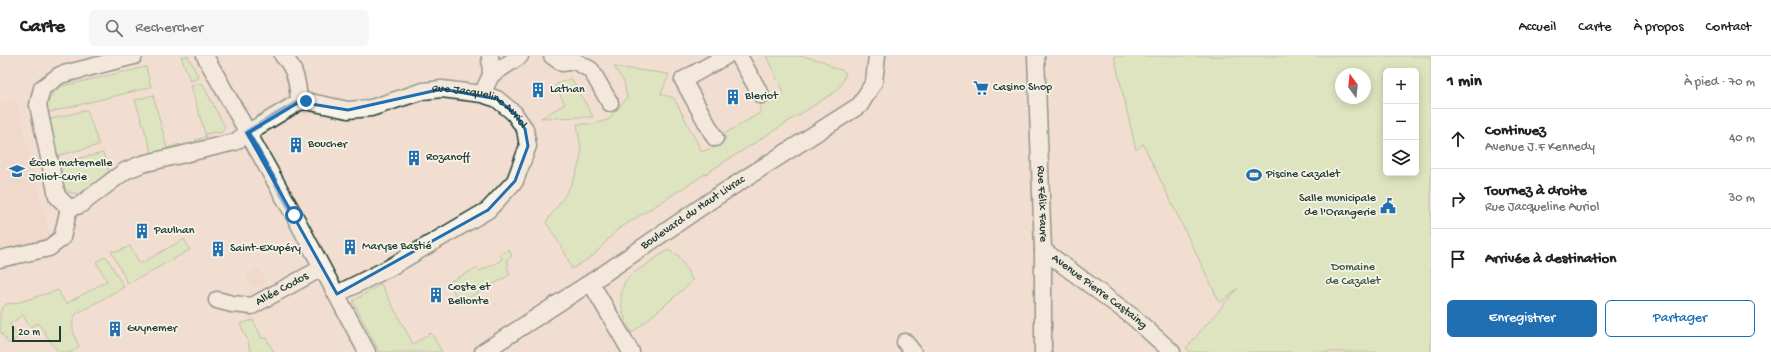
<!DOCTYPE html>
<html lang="fr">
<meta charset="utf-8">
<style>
body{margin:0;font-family:"Gochi Hand",sans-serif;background:#f6f6f6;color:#222}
.controls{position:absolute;right:12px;top:12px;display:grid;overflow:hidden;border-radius:6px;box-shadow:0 2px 10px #0003}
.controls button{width:36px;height:36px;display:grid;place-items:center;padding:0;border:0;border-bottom:1px solid #e0e0e0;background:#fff;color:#222;font:20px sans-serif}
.compass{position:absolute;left:1335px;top:12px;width:36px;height:36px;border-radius:50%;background:#fff;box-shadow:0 2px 10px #0003;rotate:345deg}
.scale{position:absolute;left:12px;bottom:10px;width:49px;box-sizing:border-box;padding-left:4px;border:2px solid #1f3d34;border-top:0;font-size:11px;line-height:14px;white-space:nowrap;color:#1f3d34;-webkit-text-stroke:3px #f7f3e8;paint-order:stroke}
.stop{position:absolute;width:12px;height:12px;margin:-9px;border:3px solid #1f6fb2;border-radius:50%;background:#fff}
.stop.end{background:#1f6fb2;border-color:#fff;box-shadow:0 1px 4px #0008}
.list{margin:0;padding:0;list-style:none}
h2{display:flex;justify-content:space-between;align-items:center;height:52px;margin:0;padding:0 16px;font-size:17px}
h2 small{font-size:13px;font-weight:400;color:#767676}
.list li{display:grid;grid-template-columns:26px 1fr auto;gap:12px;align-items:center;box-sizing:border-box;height:60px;padding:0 16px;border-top:1px solid #e0e0e0}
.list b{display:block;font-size:15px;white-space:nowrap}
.list p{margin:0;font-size:13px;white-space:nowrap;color:#767676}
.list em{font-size:13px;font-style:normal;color:#767676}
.actions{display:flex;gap:8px;padding:12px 16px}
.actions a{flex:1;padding:9px 0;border:1px solid #1f6fb2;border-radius:6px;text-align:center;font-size:14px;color:#1f6fb2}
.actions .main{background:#1f6fb2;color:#fff}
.icon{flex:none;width:22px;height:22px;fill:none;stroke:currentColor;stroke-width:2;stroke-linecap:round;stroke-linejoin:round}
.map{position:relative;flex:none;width:1431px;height:296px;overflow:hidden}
header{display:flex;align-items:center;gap:24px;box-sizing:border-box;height:56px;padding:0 20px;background:#fff;border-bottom:1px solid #e0e0e0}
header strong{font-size:19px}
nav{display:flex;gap:22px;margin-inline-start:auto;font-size:14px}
.search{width:280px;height:36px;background:#f6f6f6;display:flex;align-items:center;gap:10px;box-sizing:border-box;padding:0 14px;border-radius:6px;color:#767676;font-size:15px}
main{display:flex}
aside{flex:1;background:#fff}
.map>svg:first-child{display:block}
.built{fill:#eed0c1}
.green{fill:#c4eca8;stroke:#72946e;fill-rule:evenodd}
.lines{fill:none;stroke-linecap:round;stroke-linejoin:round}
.minor-casing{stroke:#1f3d34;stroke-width:19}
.minor{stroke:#f7f3e8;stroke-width:16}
.route{stroke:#1f6fb2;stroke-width:5}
.marked{fill:none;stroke:#1f6fb2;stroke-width:3;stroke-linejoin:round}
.labels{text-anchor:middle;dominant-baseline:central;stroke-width:3.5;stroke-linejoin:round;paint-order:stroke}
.poi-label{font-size:12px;fill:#1f3d34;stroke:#f7f3e8;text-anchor:start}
.street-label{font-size:12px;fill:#1f3d34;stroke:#f7f3e8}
.park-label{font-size:12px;fill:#385745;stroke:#f7f3e8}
</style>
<header>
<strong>Carte</strong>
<div class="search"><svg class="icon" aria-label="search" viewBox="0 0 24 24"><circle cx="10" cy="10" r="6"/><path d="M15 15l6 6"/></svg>Rechercher</div>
<nav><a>Accueil</a><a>Carte</a><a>À propos</a><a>Contact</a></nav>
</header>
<main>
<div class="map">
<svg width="1431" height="296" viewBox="0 0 1431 296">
<rect width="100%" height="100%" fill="#f2ded1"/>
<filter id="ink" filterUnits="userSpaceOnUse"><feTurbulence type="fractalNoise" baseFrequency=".025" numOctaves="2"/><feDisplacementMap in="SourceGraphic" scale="8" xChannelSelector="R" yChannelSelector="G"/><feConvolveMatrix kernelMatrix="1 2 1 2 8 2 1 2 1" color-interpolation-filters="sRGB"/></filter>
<g filter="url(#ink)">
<!-- built -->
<path class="built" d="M 16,43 L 51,184 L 0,196 L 0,47 Z
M 258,212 L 267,226 L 253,233 L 246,219 Z"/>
<!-- green -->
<path class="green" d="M 181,0 L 188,0 L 199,22 L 190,25 Z
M 766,0 L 801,0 L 823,5 L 834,12 L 841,14 L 846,17 L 841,29 L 835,36 L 617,174 L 594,199 L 572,213 L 564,195 L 546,166 C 561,145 581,120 581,93 C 580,85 578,76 577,68 L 593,68 L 608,64 L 627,42 L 624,26 L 614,11 L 669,18 L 661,38 L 674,42 L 702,96 L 719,89 L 726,83 L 724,78 L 760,57 L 760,49 L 784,38 Z
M 1114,0 L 1431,0 L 1431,296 L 1190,296 L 1186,292 L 1238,232 L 1220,247 L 1143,88 L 1136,94 ZM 1386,15 L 1416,15 L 1416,117 L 1386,117 ZM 1341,18 L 1365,18 L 1365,42 L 1341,42 Z
M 146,11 L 151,31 L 46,57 C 46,46 52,35 62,30 Z
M 571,22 L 593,61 L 541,62 L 565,48 L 555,29 Z
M 202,27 L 225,71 L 223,75 L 219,78 L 218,76 L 205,78 L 207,85 L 196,88 L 195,84 L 206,81 L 191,30 Z
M 153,39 L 167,92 L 180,88 L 181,91 L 154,98 L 152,97 L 135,44 Z
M 87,54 L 99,89 L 56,100 L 47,64 Z
M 103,97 L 109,115 L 89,132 L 78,138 L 69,136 L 65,133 L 58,107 Z
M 184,183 L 190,194 L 128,228 L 111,195 L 119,195 L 130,190 L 140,208 Z
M 509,193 L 512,200 L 506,204 L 509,209 L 507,211 L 510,219 L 459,247 L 449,226 L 477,212 L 480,215 L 500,205 L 502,203 L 500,199 Z
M 668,194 L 678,199 L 693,225 L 632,277 C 622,259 615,238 629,220 Z
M 106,200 L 124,231 L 76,258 C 69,268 75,281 79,291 L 72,296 L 58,296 L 38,267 L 30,271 L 23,259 L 10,268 L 18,281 L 9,288 L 0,275 L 0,256 L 6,248 L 16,247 L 58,234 L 66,248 L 107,225 L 96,206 Z
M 381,228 L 413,288 L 431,277 L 442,296 L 379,296 L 353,245 Z
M 253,264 L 262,282 L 266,282 L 274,296 L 250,296 L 248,285 L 240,268 Z"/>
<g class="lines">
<defs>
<g id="minor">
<path id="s1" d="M 134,0 L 60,19 L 42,32 L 38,49 L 57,140 L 69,152 L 80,149 L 125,115 L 142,108 L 235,86 L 247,77 L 299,46 L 306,45 L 348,54 L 371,52 L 423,35 L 442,33 L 482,38 L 497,43 L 514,57 L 525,73 L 528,90 L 515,125 L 488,154 L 389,212 L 337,238"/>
<path d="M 205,0 L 294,159 L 367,296"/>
<path d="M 283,0 C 296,12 298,29 299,46"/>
<path d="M 490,0 L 491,19"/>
<path d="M 552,0 L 562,7 L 575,5 L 591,14 L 610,47"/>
<path d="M 739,0 L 761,39"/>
<path id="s2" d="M 1036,0 L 1043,194 L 1043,296"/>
<path d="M 482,38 L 491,19 L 520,0"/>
<path d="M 715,82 L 683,24 L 726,0"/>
<path id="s3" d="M 1043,194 L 1133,261 L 1172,296"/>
<path d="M 0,203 L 49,192 L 62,182 L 69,152"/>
<path d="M 591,227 L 631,296"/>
<path id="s4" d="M 217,244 L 232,248 L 252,250 L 322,212"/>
<path d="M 905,286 L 913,296"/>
<path id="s5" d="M 483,296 L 605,217 L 716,141 L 860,49 L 874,26 L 877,0"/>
</g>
</defs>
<!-- minor casing -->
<use href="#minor" class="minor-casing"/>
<!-- minor -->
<use href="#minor" class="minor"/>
</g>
</g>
<g class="lines" filter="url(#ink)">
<!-- route -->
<path class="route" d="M 294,159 L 247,76 L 299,46 L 306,45"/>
</g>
<!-- marked area -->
<path d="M0 0H1431V296H0ZM 442,33 L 497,43 L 514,57 L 525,73 L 528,90 L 515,125 L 488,154 L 337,238 L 247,77 L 299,46 L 348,54 Z" fill="#f2ded1" fill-opacity=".55" fill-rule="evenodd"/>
<path class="marked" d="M 442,33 L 497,43 L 514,57 L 525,73 L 528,90 L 515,125 L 488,154 L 337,238 L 247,77 L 299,46 L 348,54 Z"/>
<!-- icons -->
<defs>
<symbol id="supermarket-bare" viewBox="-9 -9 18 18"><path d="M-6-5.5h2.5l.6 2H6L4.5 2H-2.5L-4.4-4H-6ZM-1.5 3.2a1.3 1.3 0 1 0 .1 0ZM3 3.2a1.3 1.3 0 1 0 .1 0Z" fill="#1f6fb2" stroke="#f7f3e8" stroke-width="2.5" paint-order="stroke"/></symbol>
<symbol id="building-bare" viewBox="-9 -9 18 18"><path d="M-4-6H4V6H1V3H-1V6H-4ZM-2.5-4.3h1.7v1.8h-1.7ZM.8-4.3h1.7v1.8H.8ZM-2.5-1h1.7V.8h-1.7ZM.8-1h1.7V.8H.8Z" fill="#1f6fb2" stroke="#f7f3e8" stroke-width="2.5" paint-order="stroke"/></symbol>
<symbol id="school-bare" viewBox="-9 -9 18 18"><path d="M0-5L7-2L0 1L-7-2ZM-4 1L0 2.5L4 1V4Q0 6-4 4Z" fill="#1f6fb2" stroke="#f7f3e8" stroke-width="2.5" paint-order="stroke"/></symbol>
<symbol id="stadium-bare" viewBox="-9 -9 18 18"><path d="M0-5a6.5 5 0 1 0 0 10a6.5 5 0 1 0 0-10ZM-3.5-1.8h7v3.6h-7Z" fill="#1f6fb2" stroke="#f7f3e8" stroke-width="2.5" paint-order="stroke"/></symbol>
<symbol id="civic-bare" viewBox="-9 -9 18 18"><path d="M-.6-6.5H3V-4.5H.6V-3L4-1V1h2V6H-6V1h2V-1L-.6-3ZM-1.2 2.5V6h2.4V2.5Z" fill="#1f6fb2" stroke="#f7f3e8" stroke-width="2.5" paint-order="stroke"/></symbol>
</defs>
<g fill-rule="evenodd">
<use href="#supermarket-bare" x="970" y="21" width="22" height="22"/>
<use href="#building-bare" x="527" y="23" width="22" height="22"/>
<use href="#building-bare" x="722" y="30" width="22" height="22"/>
<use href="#building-bare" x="285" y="78" width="22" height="22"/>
<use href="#building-bare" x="403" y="91" width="22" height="22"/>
<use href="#school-bare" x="6" y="104" width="22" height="22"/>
<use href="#stadium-bare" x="1243" y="108" width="22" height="22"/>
<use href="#civic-bare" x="1377" y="139" width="22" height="22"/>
<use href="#building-bare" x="131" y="164" width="22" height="22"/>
<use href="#building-bare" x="339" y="180" width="22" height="22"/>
<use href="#building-bare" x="207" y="182" width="22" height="22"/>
<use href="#building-bare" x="425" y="228" width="22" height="22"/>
<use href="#building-bare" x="104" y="262" width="22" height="22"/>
</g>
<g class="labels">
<!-- poi labels -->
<g class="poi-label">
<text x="993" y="32">Casino Shop</text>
<text x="550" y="34">Lathan</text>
<text x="745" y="41">Bleriot</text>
<text x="308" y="89">Boucher</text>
<text x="426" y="102">Rozanoff</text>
<text x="29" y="108">École maternelle<tspan x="29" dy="14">Joliot-Curie</tspan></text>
<text x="1266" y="119">Piscine Cazalet</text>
<text x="1376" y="143" text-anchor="end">Salle municipale<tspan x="1376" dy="14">de l'Orangerie</tspan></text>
<text x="154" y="175">Paulhan</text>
<text x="362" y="191">Maryse Bastié</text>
<text x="230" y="193">Saint-Exupéry</text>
<text x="448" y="232">Coste et<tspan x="448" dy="14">Bellonte</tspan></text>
<text x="127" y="273">Guynemer</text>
</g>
<!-- street labels -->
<g class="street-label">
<text stroke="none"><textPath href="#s1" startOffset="673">Rue Jacqueline Auriol</textPath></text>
<text stroke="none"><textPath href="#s2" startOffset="148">Rue Félix Faure</textPath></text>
<text stroke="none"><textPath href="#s5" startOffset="252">Boulevard du Haut Livrac</textPath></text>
<text stroke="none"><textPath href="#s4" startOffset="70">Allée Codos</textPath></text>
<text stroke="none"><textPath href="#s3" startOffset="70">Avenue Pierre Castaing</textPath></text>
</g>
<!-- park labels -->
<g class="park-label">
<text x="1353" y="212">Domaine<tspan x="1353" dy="14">de Cazalet</tspan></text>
</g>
</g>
</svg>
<div class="controls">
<button>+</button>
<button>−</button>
<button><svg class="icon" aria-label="layers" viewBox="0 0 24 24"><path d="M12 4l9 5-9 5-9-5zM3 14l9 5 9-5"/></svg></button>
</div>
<svg class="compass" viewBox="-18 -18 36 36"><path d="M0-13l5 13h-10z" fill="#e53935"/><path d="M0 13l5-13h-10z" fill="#767676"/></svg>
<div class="scale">20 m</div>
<div class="stop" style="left:294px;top:159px"></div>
<div class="stop end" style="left:306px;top:45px"></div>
</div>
<aside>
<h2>1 min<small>À pied · 70 m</small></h2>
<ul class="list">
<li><svg class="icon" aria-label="ahead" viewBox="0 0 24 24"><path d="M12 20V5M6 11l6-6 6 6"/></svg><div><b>Continuez</b><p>Avenue J.F Kennedy</p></div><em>40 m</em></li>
<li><svg class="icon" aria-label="right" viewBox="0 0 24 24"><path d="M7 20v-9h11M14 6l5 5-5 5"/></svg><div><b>Tournez à droite</b><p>Rue Jacqueline Auriol</p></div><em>30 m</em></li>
<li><svg class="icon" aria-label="arrive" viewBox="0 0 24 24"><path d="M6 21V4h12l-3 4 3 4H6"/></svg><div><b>Arrivée à destination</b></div></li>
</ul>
<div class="actions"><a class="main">Enregistrer</a><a>Partager</a></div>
</aside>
</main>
